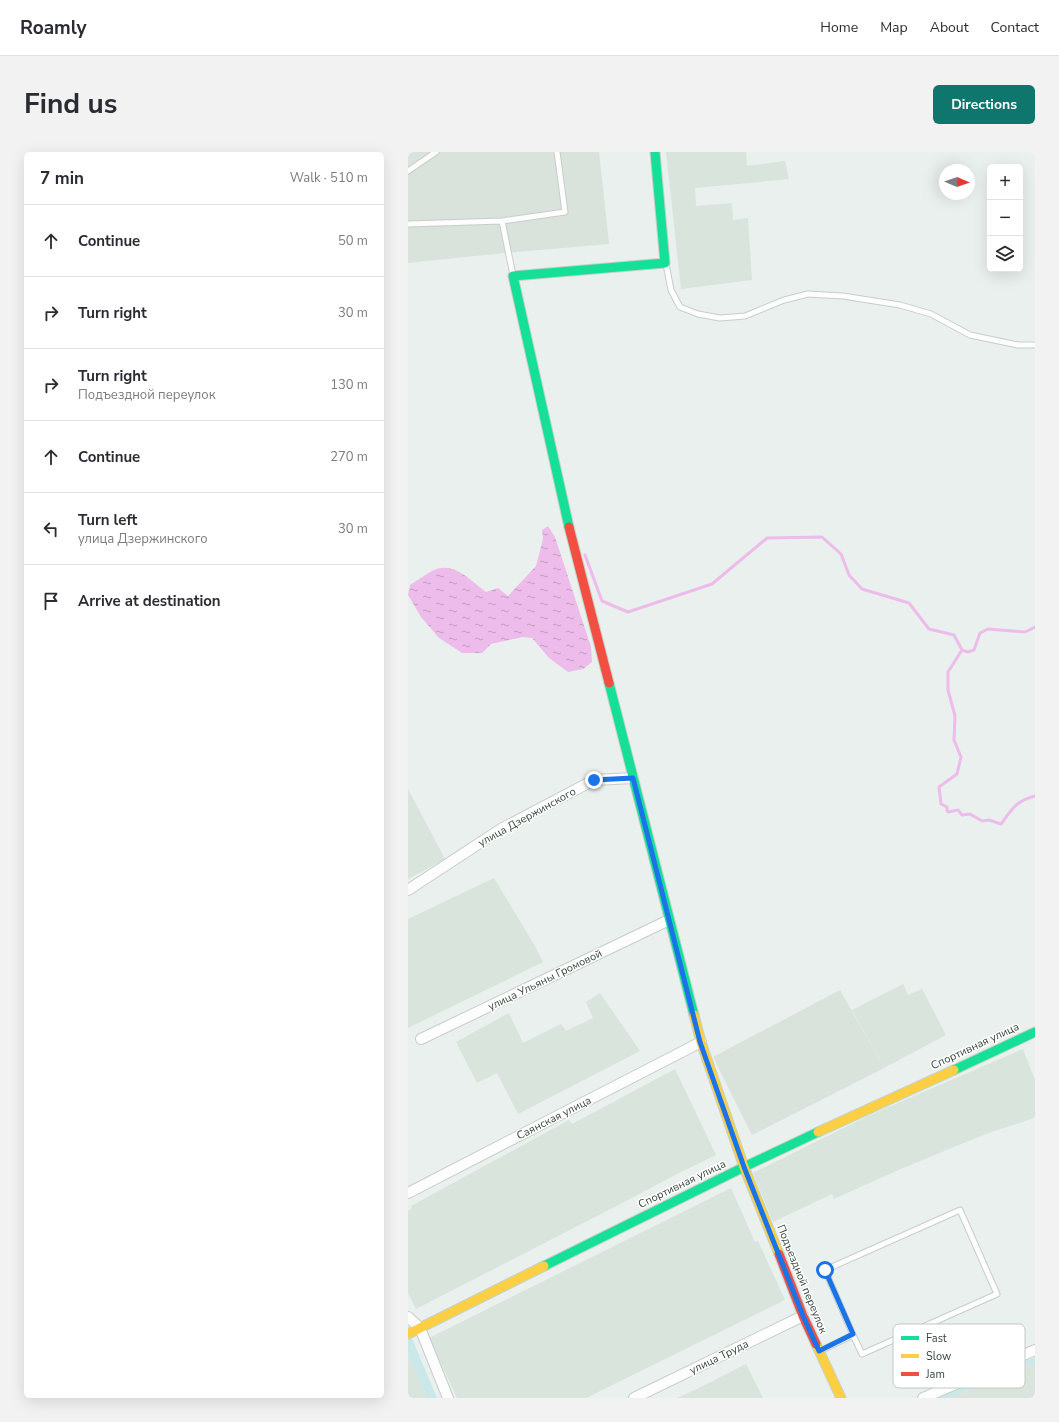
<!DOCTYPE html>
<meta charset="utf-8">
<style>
body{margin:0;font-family:"Nunito Sans",sans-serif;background:#f2f2f3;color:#2b2b33}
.controls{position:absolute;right:12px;top:12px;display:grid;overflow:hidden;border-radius:6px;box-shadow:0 4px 16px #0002}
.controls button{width:36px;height:36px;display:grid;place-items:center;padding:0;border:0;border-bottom:1px solid #e1e1e2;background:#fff;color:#2b2b33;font:20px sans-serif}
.compass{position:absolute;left:531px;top:12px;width:36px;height:36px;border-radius:50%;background:#fff;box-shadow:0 4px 16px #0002;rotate:92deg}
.stop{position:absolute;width:12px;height:12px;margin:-9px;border:3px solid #1a73e8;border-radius:50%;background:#fff}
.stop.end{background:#1a73e8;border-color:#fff;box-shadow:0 1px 4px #0008}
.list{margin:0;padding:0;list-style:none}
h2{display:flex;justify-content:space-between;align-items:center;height:52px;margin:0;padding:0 16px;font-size:17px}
h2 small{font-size:13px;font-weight:400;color:#7c7c81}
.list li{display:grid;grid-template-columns:26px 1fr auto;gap:12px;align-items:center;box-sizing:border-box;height:72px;padding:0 16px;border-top:1px solid #e1e1e2}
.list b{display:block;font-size:15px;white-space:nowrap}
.list p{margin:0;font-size:13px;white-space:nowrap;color:#7c7c81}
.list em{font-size:13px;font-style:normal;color:#7c7c81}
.icon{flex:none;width:22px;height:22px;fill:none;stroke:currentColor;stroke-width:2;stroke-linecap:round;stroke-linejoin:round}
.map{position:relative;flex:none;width:627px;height:1246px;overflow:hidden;border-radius:6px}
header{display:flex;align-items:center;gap:24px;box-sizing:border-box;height:56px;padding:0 20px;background:#fff;border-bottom:1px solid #e1e1e2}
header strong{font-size:19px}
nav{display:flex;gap:22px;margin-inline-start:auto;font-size:14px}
.intro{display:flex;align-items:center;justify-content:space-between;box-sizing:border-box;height:96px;padding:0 24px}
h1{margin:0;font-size:28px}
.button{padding:10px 18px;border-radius:6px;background:#0f766e;color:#fff;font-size:14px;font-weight:700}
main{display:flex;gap:24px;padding:0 24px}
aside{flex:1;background:#fff;border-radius:6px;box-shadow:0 4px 16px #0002}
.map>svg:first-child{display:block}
.residential{fill:#d8e4dc}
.industrial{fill:#dae2dc}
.green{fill:#cbe8e9}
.water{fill:url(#water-ripples)}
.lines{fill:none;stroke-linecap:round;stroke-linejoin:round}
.stream{stroke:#edbceb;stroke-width:3}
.lane-casing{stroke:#c7ceca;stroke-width:7}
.street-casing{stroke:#c7ceca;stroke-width:12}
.fast-casing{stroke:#c4d2ca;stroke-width:11}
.slow-casing{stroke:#c4d2ca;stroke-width:11}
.jam-casing{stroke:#c4d2ca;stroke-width:11}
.lane{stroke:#fcfdfc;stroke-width:5}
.street{stroke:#fcfdfc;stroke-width:10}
.fast{stroke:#16e098;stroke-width:9}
.slow{stroke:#ffcf43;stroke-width:9}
.jam{stroke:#f24e42;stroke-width:9}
.route{stroke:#1a73e8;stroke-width:5}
.labels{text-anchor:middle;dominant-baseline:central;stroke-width:3;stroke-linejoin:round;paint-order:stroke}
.street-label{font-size:11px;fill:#36463b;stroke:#fff}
.key{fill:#fff;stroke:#c3c8c4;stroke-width:1}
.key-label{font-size:11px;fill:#36463b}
</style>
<header>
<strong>Roamly</strong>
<nav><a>Home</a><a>Map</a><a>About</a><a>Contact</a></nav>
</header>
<div class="intro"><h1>Find us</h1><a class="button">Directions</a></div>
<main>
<aside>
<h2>7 min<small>Walk · 510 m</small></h2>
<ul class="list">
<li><svg class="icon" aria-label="ahead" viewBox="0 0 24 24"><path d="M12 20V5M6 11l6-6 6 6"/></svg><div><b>Continue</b></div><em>50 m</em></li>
<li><svg class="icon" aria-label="right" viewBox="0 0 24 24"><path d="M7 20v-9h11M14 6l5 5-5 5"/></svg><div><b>Turn right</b></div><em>30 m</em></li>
<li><svg class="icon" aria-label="right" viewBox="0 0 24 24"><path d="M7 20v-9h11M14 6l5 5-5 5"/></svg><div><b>Turn right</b><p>Подъездной переулок</p></div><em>130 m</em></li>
<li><svg class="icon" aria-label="ahead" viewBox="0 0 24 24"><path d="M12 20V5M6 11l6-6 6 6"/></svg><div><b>Continue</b></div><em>270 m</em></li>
<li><svg class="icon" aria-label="left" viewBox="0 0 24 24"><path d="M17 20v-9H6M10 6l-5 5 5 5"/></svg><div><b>Turn left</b><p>улица Дзержинского</p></div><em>30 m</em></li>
<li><svg class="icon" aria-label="arrive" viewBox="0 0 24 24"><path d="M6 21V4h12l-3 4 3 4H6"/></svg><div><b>Arrive at destination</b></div></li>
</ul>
</aside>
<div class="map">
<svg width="627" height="1246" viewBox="0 0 627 1246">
<defs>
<pattern id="water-ripples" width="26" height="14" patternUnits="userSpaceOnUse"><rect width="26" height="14" fill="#edbceb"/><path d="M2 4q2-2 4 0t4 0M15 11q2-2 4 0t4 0" fill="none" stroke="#c19bc0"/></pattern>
</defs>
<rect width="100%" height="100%" fill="#eaf0ed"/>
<!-- residential -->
<path class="residential" d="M 258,0 L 338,0 L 339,14 L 377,9 L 381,27 L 287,36 L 288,54 L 324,51 L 325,68 L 340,66 L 344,128 L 273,137 Z
M 0,637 L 37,707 L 0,727 Z
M 86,726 L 127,794 L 135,810 L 0,876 L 0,767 Z
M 495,832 L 500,843 L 514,837 L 538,883 L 476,916 L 444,858 Z
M 192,841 L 232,899 L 110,962 L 89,921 L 69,931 L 48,890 L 101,861 L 115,891 L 153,872 L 158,879 L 185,866 L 178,850 Z
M 615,897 L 627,928 L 627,965 L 618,969 L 586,979 L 558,990 L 488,1019 L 426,1047 L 424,1042 L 365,1070 L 345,1021 L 462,963 Z
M 267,917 L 308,1003 L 269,1022 L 218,1049 L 8,1157 L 0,1141 L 0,1059 L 4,1056 L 3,1054 L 161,968 L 164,972 Z
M 323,1036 L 347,1090 L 350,1089 L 377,1148 L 178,1246 L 49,1246 L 21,1186 Z
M 0,1202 L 19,1246 L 0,1246 Z
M 627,1211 L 627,1246 L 542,1246 Z
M 338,1212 L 355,1246 L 269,1246 L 293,1235 Z"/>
<!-- industrial -->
<path class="industrial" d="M 0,0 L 191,0 L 201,92 L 96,101 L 0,111 Z
M 432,838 L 476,916 L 344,983 L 305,905 Z"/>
<!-- green -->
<path class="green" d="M 3,1184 L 29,1246 L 19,1246 L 0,1202 L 0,1185 Z
M 627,1205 L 627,1211 L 542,1246 L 527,1246 Z"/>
<!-- water -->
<path class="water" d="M 140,374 L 147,385 L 183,495 L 184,510 L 175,517 L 160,520 L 141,506 L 124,486 L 115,485 L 83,492 L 74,501 L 54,501 L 31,486 L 13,465 L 0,443 L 2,433 C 10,428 18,422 26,418 C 46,409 63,429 78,440 L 90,436 L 100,444 L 128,414 L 135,387 L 134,378 Z"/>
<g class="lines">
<!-- stream -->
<path class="stream" d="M 177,403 L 194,449 L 220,460 L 304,432 L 359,386 L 414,385 L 433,402 L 441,423 L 454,437 L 501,451 L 521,477 L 546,483 L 554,498
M 627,475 L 617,480 L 580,477 L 572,481 L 566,498 L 560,500 L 554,498 L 540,520 L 540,538 L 547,564 L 546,588 L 553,605 L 549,622 L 531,635 L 533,652 L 539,655 L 539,659 L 540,660 L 550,658 L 554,663 L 562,662 L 574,669 L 581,668 L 593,672 C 604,657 608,649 627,644"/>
<defs>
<path id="lane" d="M 0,19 L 28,0
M 0,72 L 94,69
M 258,112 L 263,138 L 272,155 L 290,162 L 312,166 L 337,164 L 376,148 L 400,142 L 435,144 L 492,153 L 523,162 L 562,183 L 610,193 L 627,193
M 105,123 L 94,69 L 157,60 L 149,0
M 412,1199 L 445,1183 L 454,1202 L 589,1142 L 552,1058 L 417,1118 L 445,1183"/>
<path id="street" d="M 0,738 L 93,677 L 186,628 L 225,626
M 13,887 L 261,768
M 0,1041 L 293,890
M 0,1165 L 12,1176 L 40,1246
M 226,1246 L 395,1164
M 515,1246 L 627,1198"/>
<path id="fast" d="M 161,375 L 105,124 L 257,111 L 247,0
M 201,531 L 286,863
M 546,918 L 627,880
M 136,1114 L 336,1015 L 410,980"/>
<path id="slow" d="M 286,863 L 293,890 L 336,1015 L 371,1102
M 410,980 L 546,918
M 0,1182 L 136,1114
M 408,1192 L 433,1246"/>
<path id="jam" d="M 161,375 L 201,531
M 371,1102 L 395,1164 L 408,1192"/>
</defs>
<!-- lane casing -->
<use href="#lane" class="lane-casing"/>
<!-- street casing -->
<use href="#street" class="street-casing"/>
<!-- fast casing -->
<use href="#fast" class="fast-casing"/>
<!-- slow casing -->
<use href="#slow" class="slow-casing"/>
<!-- jam casing -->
<use href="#jam" class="jam-casing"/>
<!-- lane -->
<use href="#lane" class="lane"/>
<!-- street -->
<use href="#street" class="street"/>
<!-- fast -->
<use href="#fast" class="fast"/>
<!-- slow -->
<use href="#slow" class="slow"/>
<!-- jam -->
<use href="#jam" class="jam"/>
</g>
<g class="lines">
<!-- route -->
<path class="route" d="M 186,628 L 225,626 L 292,890 L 336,1015 L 395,1164 L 411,1199 L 445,1182 L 417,1118"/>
</g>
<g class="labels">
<!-- street labels -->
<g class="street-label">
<text transform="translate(119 665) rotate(-29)">улица Дзержинского</text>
<text transform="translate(137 828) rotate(-26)">улица Ульяны Громовой</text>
<text transform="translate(567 894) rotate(-25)">Спортивная улица</text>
<text transform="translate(146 966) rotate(-27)">Саянская улица</text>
<text transform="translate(274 1032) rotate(-26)">Спортивная улица</text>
<text transform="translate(394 1127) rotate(68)">Подъездной переулок</text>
<text transform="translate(311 1205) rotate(-26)">улица Труда</text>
</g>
</g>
<!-- legend -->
<rect x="485" y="1172" width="132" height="64" rx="6" class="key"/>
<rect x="493" y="1184" width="18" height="4" fill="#16e098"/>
<rect x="493" y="1202" width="18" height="4" fill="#ffcf43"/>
<rect x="493" y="1220" width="18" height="4" fill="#f24e42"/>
<g class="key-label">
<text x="518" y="1190">Fast</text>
<text x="518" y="1208">Slow</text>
<text x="518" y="1226">Jam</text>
</g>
</svg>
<div class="controls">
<button>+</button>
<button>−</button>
<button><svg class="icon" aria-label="layers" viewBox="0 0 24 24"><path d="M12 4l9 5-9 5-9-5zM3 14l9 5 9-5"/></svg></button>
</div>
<svg class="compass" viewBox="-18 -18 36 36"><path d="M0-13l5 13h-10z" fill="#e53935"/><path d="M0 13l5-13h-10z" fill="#7c7c81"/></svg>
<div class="stop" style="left:417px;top:1118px"></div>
<div class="stop end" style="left:186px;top:628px"></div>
</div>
</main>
